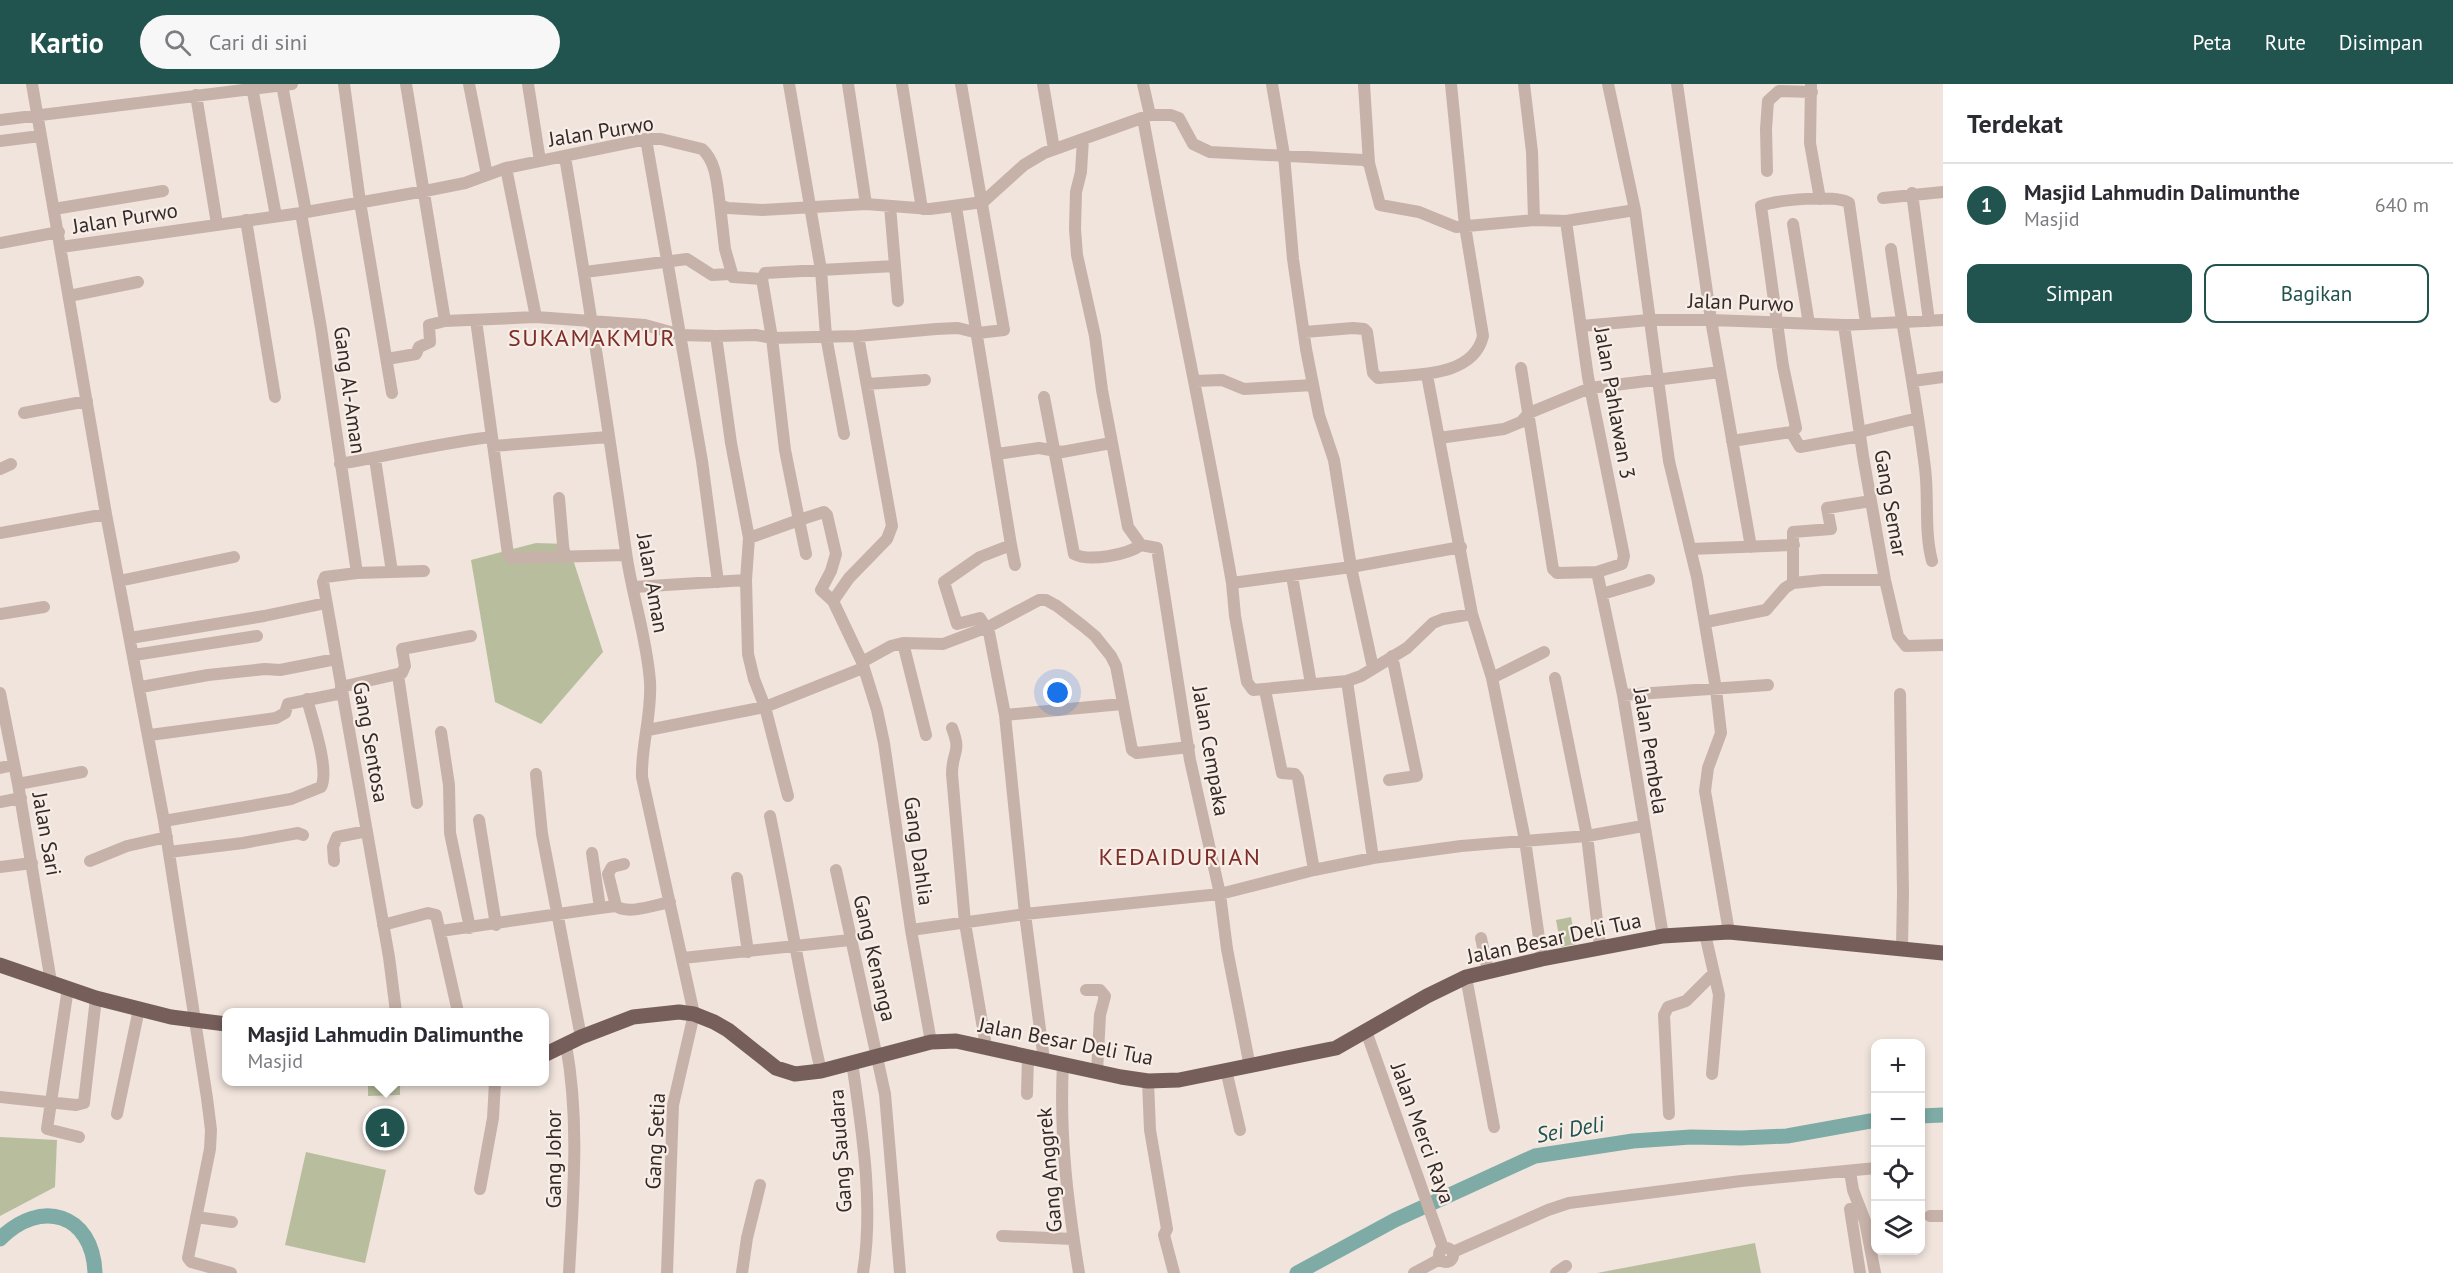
<!DOCTYPE html>
<html lang="id">
<meta charset="utf-8">
<style>
body{margin:0;font-family:"PT Sans",sans-serif;background:#f7f7f7;color:#2b2b33}
.controls{position:absolute;right:18px;bottom:18px;display:grid;overflow:hidden;border-radius:12px;box-shadow:0 3px 9px #0003}
.controls button{width:54px;height:54px;display:grid;place-items:center;padding:0;border:0;border-bottom:2px solid #e1e1e2;background:#fff;color:#2b2b33;font:30px sans-serif}
.you{position:absolute;left:1058px;top:609px;width:21px;height:21px;margin:-15px;border:4px solid #fff;border-radius:50%;background:#1a73e8;box-shadow:0 0 0 9px #1a73e833}
.badge{display:grid;place-items:center;width:39px;height:39px;border-radius:50%;background:#21534f;color:#fff;font-size:20px;font-weight:700}
.pin{position:absolute;translate:-50% -50%;border:3px solid #fff;box-shadow:0 2px 6px #0006}
.popup{position:absolute;left:222px;top:924px;width:327px;height:78px;box-sizing:border-box;display:grid;place-content:center;border-radius:12px;background:#fff;filter:drop-shadow(0 2px 4px #0005);font-size:20px;white-space:nowrap;color:#7c7c81}
.popup b{font-size:22px;color:#2b2b33}
.popup::after{content:'';position:absolute;left:50%;top:100%;margin-left:-12px;border:12px solid transparent;border-top-color:#fff}
.list{margin:0;padding:0;list-style:none}
h2{display:flex;justify-content:space-between;align-items:center;height:78px;margin:0;padding:0 24px;font-size:26px}
h2 small{font-size:20px;font-weight:400;color:#7c7c81}
.list li{display:grid;grid-template-columns:39px 1fr auto;gap:18px;align-items:center;box-sizing:border-box;height:84px;padding:0 24px;border-top:2px solid #e1e1e2}
.list b{display:block;font-size:22px;white-space:nowrap}
.list p{margin:0;font-size:20px;white-space:nowrap;color:#7c7c81}
.list em{font-size:20px;font-style:normal;color:#7c7c81}
.actions{display:flex;gap:12px;padding:18px 24px}
.actions a{flex:1;padding:14px 0;border:2px solid #21534f;border-radius:12px;text-align:center;font-size:21px;color:#21534f}
.actions .main{background:#21534f;color:#fff}
.icon{flex:none;width:33px;height:33px;fill:none;stroke:currentColor;stroke-width:2;stroke-linecap:round;stroke-linejoin:round}
.map{position:relative;flex:none;width:1943px;height:1189px;overflow:hidden}
header{display:flex;align-items:center;gap:36px;box-sizing:border-box;height:84px;padding:0 30px;background:#21534f;color:#fff}
header strong{font-size:28px}
nav{display:flex;gap:33px;margin-inline-start:auto;font-size:21px}
.search{width:420px;height:54px;background:#f7f7f7;display:flex;align-items:center;gap:15px;box-sizing:border-box;padding:0 21px;border-radius:33px;color:#7c7c81;font-size:22px}
main{display:flex}
aside{flex:1;background:#fff}
.map>svg:first-child{display:block}
.green{fill:#b8be9d}
.lines{fill:none;stroke-linecap:round;stroke-linejoin:round}
.river{stroke:#7eaba6;stroke-width:15}
.minor{stroke:#c7b2a9;stroke-width:12}
.major{stroke:#765f5b;stroke-width:15}
.labels{text-anchor:middle;dominant-baseline:central;stroke-width:4.5;stroke-linejoin:round;paint-order:stroke}
.street-label{font-size:21px;fill:#352a28;stroke:#f8eee8}
.water-label{font-size:22px;font-style:italic;fill:#21534f;stroke:#f8eee8}
.quarter-label{font-size:24px;letter-spacing:1.5px;fill:#7e2e28;stroke:#f8eee8}
</style>
<header>
<strong>Kartio</strong>
<div class="search"><svg class="icon" aria-label="search" viewBox="0 0 24 24"><circle cx="10" cy="10" r="6"/><path d="M15 15l6 6"/></svg>Cari di sini</div>
<nav><a>Peta</a><a>Rute</a><a>Disimpan</a></nav>
</header>
<main>
<div class="map">
<svg width="1943" height="1189" viewBox="0 0 1943 1189">
<rect width="100%" height="100%" fill="#f0e4dc"/>
<!-- green -->
<path class="green" d="M 536,459 L 568,460 L 603,568 L 541,640 L 495,618 L 471,476 Z
M 1571,833 L 1576,860 L 1561,863 L 1556,836 Z
M 368,998 L 400,998 L 400,1011 L 368,1012 Z
M 0,1053 L 57,1056 L 55,1103 L 0,1132 Z
M 306,1068 L 386,1086 L 365,1179 L 285,1161 Z
M 1755,1159 L 1761,1189 L 1597,1189 Z"/>
<g class="lines">
<!-- river -->
<path class="river" d="M 1920,1032 L 1943,1031
M 0,1155 C 40,1114 93,1129 95,1189
M 1297,1189 L 1395,1136 L 1535,1072 L 1633,1057 L 1691,1053 L 1741,1054 L 1787,1052 L 1876,1036"/>
<!-- minor -->
<path class="minor" d="M 32,0 L 106,430 L 164,737 L 207,1014 L 211,1046 L 210,1065 L 188,1174 L 191,1178 L 231,1189
M 344,0 L 360,118 L 392,309
M 406,0 L 445,237 L 536,233 L 645,241 L 681,251 L 716,252 L 731,359 L 749,454 L 746,496 L 748,570 L 754,595 L 765,623 L 788,712
M 469,0 L 487,91
M 528,0 L 540,77
M 789,0 L 821,186 L 826,252 L 844,350
M 848,0 L 866,120
M 902,0 L 922,125
M 1043,0 L 1054,65
M 1143,0 L 1150,31
M 1272,0 L 1284,71 L 1293,175 L 1306,265 L 1319,331 L 1334,376 L 1351,483 L 1373,584
M 1364,0 L 1369,79 L 1380,121 L 1419,128 L 1456,143 L 1534,136 L 1566,137 L 1635,126
M 1524,0 L 1532,68 L 1534,136
M 1608,0 L 1635,126 L 1669,377 L 1697,493 L 1716,605 L 1721,649 L 1708,684 L 1705,707 L 1729,848
M 1677,0 L 1711,236 L 1751,463
M 282,1 L 306,128
M 1811,1 L 1810,59 L 1820,115
M 252,3 L 276,132
M 196,11 L 217,140
M 1143,34 C 1171,189 1205,343 1232,499 L 1351,483 L 1461,463
M 0,36 L 292,0
M 646,55 L 702,377 L 718,498
M 1083,55 L 1081,88 L 1076,108 L 1075,145 L 1077,171 L 1095,252 L 1102,306 L 1128,443 L 1141,461 L 1157,464 L 1190,676 L 1220,810 L 1227,865 L 1250,983
M 0,57 L 40,52
M 565,73 C 587,204 607,336 626,468 C 632,512 647,554 650,598 C 652,631 641,661 642,693 L 694,930 L 673,1021 L 667,1189
M 506,84 L 536,233
M 1767,87 L 1766,45 L 1768,17 L 1779,7 L 1812,8
M 1912,109 L 1929,237
M 1883,114 L 1943,108
M 720,121 L 725,165 L 733,193 L 762,195 L 765,189 L 895,182
M 890,122 L 898,217
M 956,123 L 1011,461 L 980,473 L 944,498 L 957,540 L 980,534 L 986,544
M 54,125 L 163,107
M 301,129 L 321,244 L 357,489
M 246,136 L 275,313
M 1793,140 L 1809,240
M 0,159 L 59,148
M 61,163 L 301,129 L 425,107 L 465,99 L 506,84 L 646,55 L 661,55 L 702,65 C 717,78 717,102 720,121 L 728,124 L 762,126 L 866,120 L 930,125 L 983,118 L 1024,81 L 1044,69 L 1150,31 L 1171,31 L 1179,34 L 1193,60 L 1210,68 L 1364,76 L 1369,79
M 1891,165 C 1901,238 1916,311 1925,384 C 1929,414 1924,447 1932,477
M 585,188 L 687,175 L 712,191 L 730,190
M 762,195 L 772,254 L 858,252 L 936,245 L 958,244 L 978,249 L 1004,246 L 961,0
M 69,212 L 138,198
M 476,236 L 508,470 L 512,474 L 626,471
M 1844,241 L 1863,372 L 1885,496 L 1898,552 L 1906,562 L 1943,561
M 1581,242 L 1649,236 L 1711,236 L 1844,241 L 1943,236
M 1305,248 L 1353,244 L 1364,245 L 1367,248 L 1373,289 L 1378,294 C 1411,290 1473,295 1483,252 L 1465,142 L 1451,0
M 716,252 L 756,251 L 772,254 L 785,366 L 799,436 L 749,454
M 858,252 L 892,442 L 887,455 L 849,494 L 833,517 L 862,578 L 877,626 L 884,659 L 911,846 L 931,958
M 387,275 L 416,270 L 419,263 L 430,258 L 429,241 L 445,237
M 1521,284 L 1553,485 L 1557,489 L 1597,488 L 1622,480 L 1624,472 L 1588,293 L 1566,137
M 1427,291 L 1472,530 L 1492,594 L 1525,756 L 1542,875
M 1195,297 L 1222,296 L 1244,305 L 1313,301
M 1913,297 L 1943,293
M 867,300 L 925,296
M 1044,313 L 1074,470 C 1089,478 1127,471 1141,461
M 24,329 L 87,317
M 1791,348 L 1800,363 L 1860,352
M 1860,348 L 1918,334
M 1439,354 L 1504,345 L 1521,338 L 1529,329 L 1590,304 L 1720,288
M 1732,357 L 1791,348 L 1796,344 L 1783,282 L 1761,122 C 1776,116 1838,110 1849,119 L 1866,239
M 493,362 L 608,353
M 997,370 L 1039,364 L 1062,368 L 1111,359
M 375,375 L 392,488
M 340,380 C 391,371 440,359 491,353
M 0,385 L 11,380
M 559,414 L 564,472
M 0,449 L 106,430
M 1011,461 L 1015,481
M 1690,465 L 1794,461
M 806,470 L 799,436 L 824,428 L 827,431 L 836,470 L 831,487 L 821,506 L 833,517
M 1597,488 L 1623,611 L 1663,852
M 1292,492 L 1311,600
M 119,497 L 234,473
M 1232,499 L 1235,532 L 1247,598 L 1253,606 L 1347,597 L 1361,592 L 1407,564 L 1433,539 L 1443,535 L 1472,530
M 1793,499 L 1793,448 L 1831,445 L 1827,424 L 1871,417
M 634,503 L 746,496
M 1602,510 L 1649,496
M 0,530 L 44,523
M 1706,538 L 1766,526 L 1785,504 L 1793,499 L 1823,496 L 1885,496
M 130,554 L 264,532 L 326,519
M 903,559 L 926,651
M 134,571 L 257,552
M 862,578 L 891,562 L 903,559 L 943,560 L 988,543
M 398,591 L 417,719
M 1492,594 L 1544,568
M 1555,594 L 1587,752 L 1600,862
M 1347,597 L 1373,774
M 141,603 L 208,591 L 265,585 L 280,586 L 336,575
M 341,603 L 402,589 L 405,582 L 402,565 L 471,552
M 1265,606 L 1282,689 L 1295,690 L 1298,694 L 1314,786
M 0,609 L 18,700 L 51,898
M 1900,610 L 1903,810 L 1902,863
M 1623,611 L 1768,601
M 1005,631 L 1122,620
M 952,644 C 962,670 952,666 952,690 L 965,839 L 986,962
M 648,646 L 765,623 L 863,584
M 441,648 L 449,701 L 450,749 L 470,844
M 150,651 L 276,634 L 285,629 L 288,620 L 342,609
M 0,684 L 14,681
M 536,690 L 542,750 L 581,953
M 1389,696 L 1417,692 L 1392,572
M 18,700 L 82,688
M 0,718 L 21,714
M 770,732 C 788,817 801,902 821,987
M 479,736 L 496,841
M 164,737 L 291,715 L 321,703 C 330,686 312,635 307,615
M 169,768 L 243,759 L 298,749 L 303,751
M 592,769 L 600,824
M 90,777 L 127,762 L 167,753
M 334,777 L 333,763 L 337,753 L 367,747
M 0,783 L 32,779
M 836,786 L 885,1010 L 900,1189
M 737,794 L 748,868
M 616,822 L 608,790 L 612,783 L 624,780
M 383,841 L 428,829 L 436,831 L 458,928
M 911,846 L 1025,830 L 1220,810 L 1314,786 L 1373,774 L 1461,762 L 1587,752 L 1643,742
M 441,847 L 600,824 L 616,822 C 628,831 655,821 670,818
M 1705,850 L 1719,911 L 1712,990
M 1481,854 L 1488,887
M 683,874 L 850,856
M 1466,893 L 1494,1043
M 68,904 L 47,1045 L 79,1053
M 1086,906 L 1100,906 L 1105,912 L 1100,931 L 1097,988
M 396,928 L 389,873 L 323,498 L 325,493 L 357,489 L 424,487
M 1366,947 L 1443,1164
M 566,961 C 580,1037 573,1113 569,1189
M 1044,976 L 1025,830 L 1005,631 L 988,543 L 1039,516 L 1046,516 L 1057,522 L 1083,542 L 1095,552 L 1111,572 L 1116,582 L 1132,666 L 1137,669 L 1189,663
M 852,978 C 862,1047 874,1120 863,1189
M 1063,980 C 1059,1050 1068,1121 1079,1189
M 1226,986 L 1240,1046
M 1148,997 L 1150,1046 L 1167,1145 L 1164,1151 L 1174,1189
M 1027,1010 L 1028,972
M 0,1013 L 76,1021 L 84,1019 L 96,914
M 117,1030 L 139,925
M 1669,1030 L 1664,931 L 1668,923 L 1686,917 L 1714,889
M 1850,1088 L 1853,1106 L 1865,1137 L 1875,1189
M 480,1105 L 493,1034 L 495,998
M 1850,1125 L 1860,1189
M 1930,1132 L 1943,1132
M 196,1133 L 232,1138
M 1002,1152 L 1073,1155
M1439 1171a7 7 0 1 1 14 0a7 7 0 1 1-14 0Z
M 1453,1168 L 1548,1126 L 1569,1119 L 1741,1097 L 1876,1084
M 742,1189 L 747,1154 L 760,1101
M 1414,1189 L 1440,1175
M 1556,1189 L 1566,1182"/>
<!-- major -->
<path class="major" d="M 0,881 L 96,914 L 171,933 L 226,940
M 544,971 L 581,953 L 633,933 L 679,928 L 694,930 L 714,938 L 728,946 L 776,984 L 795,990 L 821,987 L 931,958 L 956,957 L 1121,993 L 1148,997 L 1179,996 L 1336,964 L 1427,912 L 1466,893 L 1542,875 L 1663,852 L 1729,848 L 1943,869"/>
</g>
<g class="labels">
<!-- street labels -->
<g class="street-label">
<text transform="translate(601 47) rotate(-9)">Jalan Purwo</text>
<text transform="translate(125 134) rotate(-9)">Jalan Purwo</text>
<text transform="translate(1741 218) rotate(2)">Jalan Purwo</text>
<text transform="translate(350 306) rotate(82)">Gang Al-Aman</text>
<text transform="translate(1615 319) rotate(80)">Jalan Pahlawan 3</text>
<text transform="translate(1891 419) rotate(80)">Gang Semar</text>
<text transform="translate(653 499) rotate(80)">Jalan Aman</text>
<text transform="translate(371 658) rotate(80)">Gang Sentosa</text>
<text transform="translate(1211 667) rotate(80)">Jalan Cempaka</text>
<text transform="translate(1651 667) rotate(81)">Jalan Pembela</text>
<text transform="translate(47 750) rotate(80)">Jalan Sari</text>
<text transform="translate(919 767) rotate(82)">Gang Dahlia</text>
<text transform="translate(1554 854) rotate(-12)">Jalan Besar Deli Tua</text>
<text transform="translate(875 874) rotate(77)">Gang Kenanga</text>
<text transform="translate(1066 957) rotate(11)">Jalan Besar Deli Tua</text>
<text transform="translate(1423 1049) rotate(70)">Jalan Merci Raya</text>
<text transform="translate(655 1057) rotate(-87)">Gang Setia</text>
<text transform="translate(840 1067) rotate(-94)">Gang Saudara</text>
<text transform="translate(553 1075) rotate(-90)">Gang Johor</text>
<text transform="translate(1049 1086) rotate(-95)">Gang Anggrek</text>
</g>
<!-- water labels -->
<g class="water-label">
<text transform="translate(1570 1045) rotate(-10)">Sei Deli</text>
</g>
<!-- quarter labels -->
<g class="quarter-label">
<text x="592" y="253">SUKAMAKMUR</text>
<text x="1180" y="772">KEDAIDURIAN</text>
</g>
</g>
</svg>
<div class="controls">
<button>+</button>
<button>−</button>
<button><svg class="icon" aria-label="locate" viewBox="0 0 24 24"><circle cx="12" cy="12" r="6"/><path d="M12 2v4M12 18v4M2 12h4M18 12h4"/></svg></button>
<button><svg class="icon" aria-label="layers" viewBox="0 0 24 24"><path d="M12 4l9 5-9 5-9-5zM3 14l9 5 9-5"/></svg></button>
</div>
<div class="you"></div>
<div class="pin badge" style="left:385px;top:1044px">1</div>
<div class="popup"><b>Masjid Lahmudin Dalimunthe</b>Masjid</div>
</div>
<aside>
<h2>Terdekat<small></small></h2>
<ul class="list">
<li><span class="badge">1</span><div><b>Masjid Lahmudin Dalimunthe</b><p>Masjid</p></div><em>640 m</em></li>
</ul>
<div class="actions"><a class="main">Simpan</a><a>Bagikan</a></div>
</aside>
</main>
